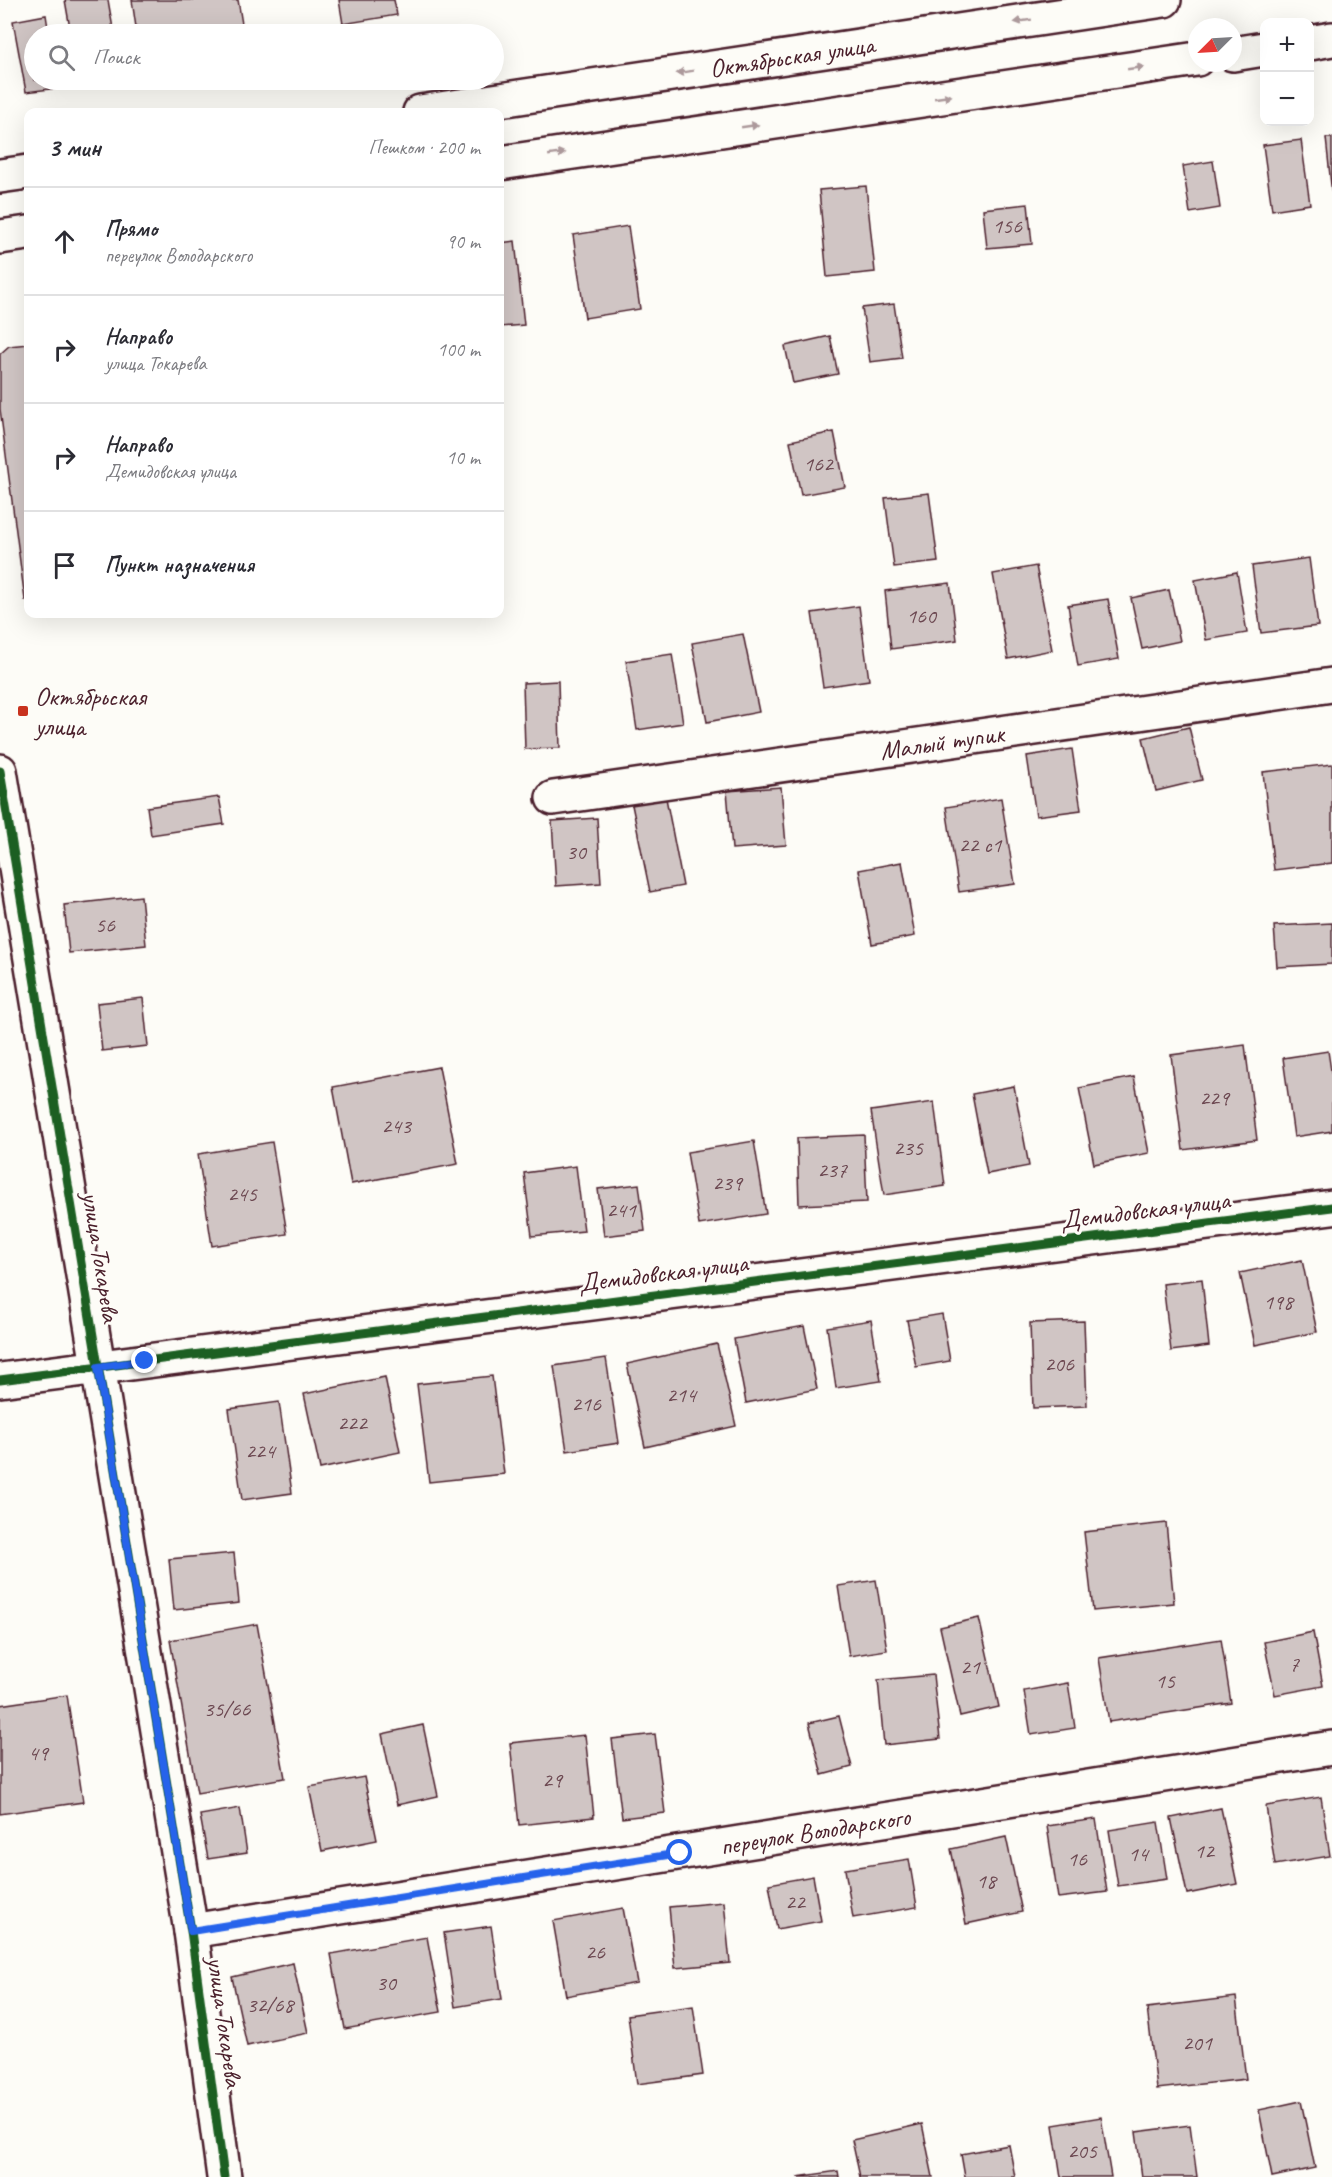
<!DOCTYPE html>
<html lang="ru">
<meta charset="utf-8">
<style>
body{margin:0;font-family:Caveat,sans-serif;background:#f7f7f7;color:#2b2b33}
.controls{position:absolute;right:18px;top:18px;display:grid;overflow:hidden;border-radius:12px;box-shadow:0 6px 24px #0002}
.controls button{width:54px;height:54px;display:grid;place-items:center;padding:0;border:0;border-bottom:2px solid #e1e1e2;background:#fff;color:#2b2b33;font:30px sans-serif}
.compass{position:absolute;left:1188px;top:18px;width:54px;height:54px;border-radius:50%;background:#fff;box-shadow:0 6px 24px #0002;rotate:246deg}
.stop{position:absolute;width:18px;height:18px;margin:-14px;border:4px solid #2563eb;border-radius:50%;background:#fff}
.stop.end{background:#2563eb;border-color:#fff;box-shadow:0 2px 6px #0008}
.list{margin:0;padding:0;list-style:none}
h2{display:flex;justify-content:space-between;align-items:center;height:78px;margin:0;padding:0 24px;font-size:26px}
h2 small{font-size:20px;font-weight:400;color:#7c7c81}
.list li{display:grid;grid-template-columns:39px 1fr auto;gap:18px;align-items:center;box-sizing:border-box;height:108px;padding:0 24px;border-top:2px solid #e1e1e2}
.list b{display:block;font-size:22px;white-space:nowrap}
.list p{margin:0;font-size:20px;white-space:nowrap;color:#7c7c81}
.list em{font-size:20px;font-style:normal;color:#7c7c81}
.icon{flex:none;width:33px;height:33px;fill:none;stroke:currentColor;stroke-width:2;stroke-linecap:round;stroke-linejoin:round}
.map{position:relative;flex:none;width:1332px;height:2177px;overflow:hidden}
.search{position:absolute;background:#fff;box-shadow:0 6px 24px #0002;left:24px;top:24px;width:480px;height:66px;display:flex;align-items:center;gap:15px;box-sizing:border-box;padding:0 21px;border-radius:33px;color:#7c7c81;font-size:22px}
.panel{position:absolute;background:#fff;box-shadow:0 6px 24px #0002;left:24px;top:108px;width:480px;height:510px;border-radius:12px}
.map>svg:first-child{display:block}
.building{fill:#d0c5c4;stroke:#4a1f2b;stroke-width:1.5}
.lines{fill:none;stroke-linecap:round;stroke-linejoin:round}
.street-casing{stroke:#4a1f2b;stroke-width:38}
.secondary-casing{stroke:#4a1f2b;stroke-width:38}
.primary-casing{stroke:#4a1f2b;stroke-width:38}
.street{stroke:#fdfcf7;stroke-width:33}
.secondary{stroke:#fdfcf7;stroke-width:33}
.primary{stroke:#fdfcf7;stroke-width:33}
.cycleway-casing{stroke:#fdfcf7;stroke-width:13}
.cycleway{stroke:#1b5e20;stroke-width:9}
.oneway{fill:#ac999b}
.route{stroke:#2563eb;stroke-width:8}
.poi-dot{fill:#c8321e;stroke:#fdfcf7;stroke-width:2}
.labels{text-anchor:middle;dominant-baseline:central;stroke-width:6;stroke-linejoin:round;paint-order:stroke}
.number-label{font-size:22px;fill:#6c4851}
.street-label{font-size:26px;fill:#4a1f2b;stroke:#fdfcf7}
.poi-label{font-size:26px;fill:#4a1f2b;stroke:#fdfcf7;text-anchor:start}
</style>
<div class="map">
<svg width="1332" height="2177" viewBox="0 0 1332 2177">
<rect width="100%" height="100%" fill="#fdfcf7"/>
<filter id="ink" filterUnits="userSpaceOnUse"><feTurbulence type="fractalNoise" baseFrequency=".0167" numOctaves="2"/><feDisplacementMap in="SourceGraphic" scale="12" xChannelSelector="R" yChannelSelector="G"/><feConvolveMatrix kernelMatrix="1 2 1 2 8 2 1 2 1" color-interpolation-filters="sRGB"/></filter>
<g filter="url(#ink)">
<!-- building -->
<path class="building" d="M 65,0 L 108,0 L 114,34 L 71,34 Z
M 132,0 L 238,0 L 243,30 L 215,34 L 137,34 Z
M 339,0 L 394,0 L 397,15 L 343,24 Z
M 46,15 L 49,34 L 34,34 L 34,80 L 57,80 L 58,88 L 26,92 L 13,21 Z
M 1326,138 L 1332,138 L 1332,195 Z
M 1301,140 L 1310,204 L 1272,210 L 1263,145 Z
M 1213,161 L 1220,208 L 1190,213 L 1183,166 Z
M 866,186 L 875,272 L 827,277 L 819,190 Z
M 1028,204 L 1032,244 L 987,248 L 983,209 Z
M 628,226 L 640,309 L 585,318 L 573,235 Z
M 515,241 L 524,325 L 500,327 L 500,243 Z
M 894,304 L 902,358 L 870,362 L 862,308 Z
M 830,336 L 838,374 L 793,383 L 785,346 Z
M 28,344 L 28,600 L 25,600 L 0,409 L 0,354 L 9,346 Z
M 834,432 L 845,487 L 801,495 L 790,441 Z
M 929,493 L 938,562 L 894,567 L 885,498 Z
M 1309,558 L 1318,626 L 1261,633 L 1252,566 Z
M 1036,566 L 1052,650 L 1008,659 L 993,574 Z
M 1237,572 L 1247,633 L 1206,640 L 1195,580 Z
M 950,583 L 957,640 L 891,649 L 885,591 Z
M 1169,590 L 1180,641 L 1142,649 L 1131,598 Z
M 1108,599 L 1119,659 L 1078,666 L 1068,605 Z
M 859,606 L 869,680 L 823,687 L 812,613 Z
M 743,634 L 759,712 L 707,722 L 692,643 Z
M 672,654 L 683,723 L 637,730 L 626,661 Z
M 558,681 L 560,748 L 525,749 L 523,683 Z
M 1189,727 L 1202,780 L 1156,791 L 1143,738 Z
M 1072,749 L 1081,810 L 1036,816 L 1027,756 Z
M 1332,764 L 1332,863 L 1274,870 L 1263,772 Z
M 781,787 L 786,845 L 732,849 L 727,791 Z
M 665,793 L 683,886 L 650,892 L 631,800 Z
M 219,797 L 224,824 L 151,835 L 147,807 Z
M 1001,798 L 1015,884 L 959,892 L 946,807 Z
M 597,818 L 601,883 L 556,886 L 552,821 Z
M 902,862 L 915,936 L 872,944 L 859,870 Z
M 141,896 L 146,945 L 69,953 L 64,905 Z
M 1332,923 L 1332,964 L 1277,967 L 1274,926 Z
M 143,998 L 148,1046 L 102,1051 L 97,1003 Z
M 1245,1045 L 1257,1140 L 1183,1150 L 1171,1055 Z
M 1328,1051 L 1332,1077 L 1332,1131 L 1294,1137 L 1283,1058 Z
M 439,1067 L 458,1164 L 351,1184 L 333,1087 Z
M 1134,1077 L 1149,1153 L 1094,1164 L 1079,1088 Z
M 1014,1086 L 1029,1166 L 987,1174 L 972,1094 Z
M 934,1102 L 945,1186 L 884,1195 L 871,1111 Z
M 864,1135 L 867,1202 L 799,1205 L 797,1138 Z
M 754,1141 L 766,1214 L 699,1225 L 687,1152 Z
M 272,1142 L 287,1234 L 212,1246 L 198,1154 Z
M 576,1166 L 584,1231 L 532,1236 L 524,1173 Z
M 639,1184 L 645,1231 L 604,1236 L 598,1189 Z
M 1302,1260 L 1317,1332 L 1255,1345 L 1240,1273 Z
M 1202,1279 L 1209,1346 L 1171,1351 L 1163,1284 Z
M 942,1314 L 950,1361 L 916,1367 L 907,1320 Z
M 871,1320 L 881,1381 L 836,1388 L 827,1327 Z
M 1084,1321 L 1087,1406 L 1033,1408 L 1030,1323 Z
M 804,1326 L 817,1389 L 746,1403 L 734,1339 Z
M 717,1344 L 736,1426 L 645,1447 L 627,1364 Z
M 606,1358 L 619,1443 L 567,1451 L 554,1366 Z
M 492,1376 L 504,1474 L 429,1482 L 417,1384 Z
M 385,1377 L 400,1452 L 320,1469 L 304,1394 Z
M 279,1402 L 292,1493 L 242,1500 L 229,1409 Z
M 1166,1523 L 1174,1603 L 1093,1611 L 1084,1532 Z
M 234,1553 L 239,1603 L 174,1610 L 169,1559 Z
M 876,1580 L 887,1650 L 849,1656 L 838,1586 Z
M 979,1618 L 999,1707 L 960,1716 L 940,1627 Z
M 257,1624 L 285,1778 L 197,1793 L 170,1640 Z
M 1313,1632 L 1323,1686 L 1275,1695 L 1264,1642 Z
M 1221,1639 L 1231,1703 L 1109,1722 L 1099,1658 Z
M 933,1675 L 940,1739 L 884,1745 L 878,1680 Z
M 1068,1683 L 1075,1728 L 1031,1735 L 1024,1691 Z
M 67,1695 L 83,1802 L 0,1814 L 0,1705 Z
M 839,1716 L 852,1767 L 822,1775 L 809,1723 Z
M 423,1725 L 438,1796 L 397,1805 L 382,1734 Z
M 655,1734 L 665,1813 L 622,1818 L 612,1739 Z
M 585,1735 L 594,1817 L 519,1825 L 510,1743 Z
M 364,1777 L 377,1840 L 322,1851 L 309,1787 Z
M 1321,1797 L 1330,1856 L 1275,1865 L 1266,1806 Z
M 240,1808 L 247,1853 L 208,1859 L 200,1815 Z
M 1221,1808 L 1237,1884 L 1187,1894 L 1171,1818 Z
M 1096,1819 L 1107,1892 L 1058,1898 L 1047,1826 Z
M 1158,1822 L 1167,1879 L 1118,1886 L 1109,1830 Z
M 1006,1837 L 1022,1912 L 966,1924 L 951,1849 Z
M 909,1859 L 917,1907 L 853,1918 L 845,1869 Z
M 813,1876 L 821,1921 L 777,1929 L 769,1884 Z
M 724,1902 L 730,1963 L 675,1968 L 669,1907 Z
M 623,1908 L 637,1983 L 566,1996 L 553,1921 Z
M 491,1926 L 502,1999 L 455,2007 L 444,1933 Z
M 427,1937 L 441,2012 L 345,2029 L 331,1954 Z
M 293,1963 L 308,2033 L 247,2046 L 232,1977 Z
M 1236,1997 L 1246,2079 L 1157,2089 L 1147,2008 Z
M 693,2006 L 703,2075 L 637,2084 L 628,2015 Z
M 1301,2101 L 1315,2168 L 1272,2177 L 1259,2110 Z
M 1101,2117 L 1111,2177 L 1061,2177 L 1053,2125 Z
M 922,2124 L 933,2177 L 860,2177 L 852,2140 Z
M 1190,2125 L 1197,2177 L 1142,2177 L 1136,2132 Z
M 1009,2145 L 1015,2177 L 965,2177 L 961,2154 Z
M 838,2171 L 839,2177 L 797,2177 Z"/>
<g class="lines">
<defs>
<g id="street">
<path id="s1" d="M 553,798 L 1332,685"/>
<path d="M 0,1380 L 1332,1207"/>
<path id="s2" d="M 191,1931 L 1332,1748"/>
</g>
<path id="secondary" d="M 0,771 L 191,1931 L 224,2177"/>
<g id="primary">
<path d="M 1310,43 L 1332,39"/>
<path d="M 1233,54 L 1264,49"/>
<path id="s3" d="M 420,112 L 1164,0"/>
<path d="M 500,163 L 1197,59"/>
<path d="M 0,176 L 28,172"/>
<path d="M 0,237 L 28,233"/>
</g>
</defs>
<!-- street casing -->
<use href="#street" class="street-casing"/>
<!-- secondary casing -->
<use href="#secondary" class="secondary-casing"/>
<!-- primary casing -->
<use href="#primary" class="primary-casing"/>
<!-- street -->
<use href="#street" class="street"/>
<!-- secondary -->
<use href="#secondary" class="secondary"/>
<!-- primary -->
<use href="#primary" class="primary"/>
<defs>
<path id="cycleway" d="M 0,771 L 191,1931 L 224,2177
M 0,1380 L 1332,1207"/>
</defs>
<!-- cycleway casing -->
<use href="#cycleway" class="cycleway-casing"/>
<!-- cycleway -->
<use href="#cycleway" class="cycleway"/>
</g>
<!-- one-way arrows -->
<defs><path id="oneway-solid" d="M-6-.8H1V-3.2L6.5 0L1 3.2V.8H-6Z" transform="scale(1.5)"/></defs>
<g class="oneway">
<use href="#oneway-solid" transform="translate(1023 21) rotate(171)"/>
<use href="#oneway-solid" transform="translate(1136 68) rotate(-8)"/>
<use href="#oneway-solid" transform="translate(685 72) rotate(171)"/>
<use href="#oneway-solid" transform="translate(943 97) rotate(-8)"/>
<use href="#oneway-solid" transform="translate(750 126) rotate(-8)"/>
<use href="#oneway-solid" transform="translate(557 154) rotate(-8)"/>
</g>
</g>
<g class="lines" filter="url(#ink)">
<!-- route -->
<path class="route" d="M 145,1361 L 98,1367 L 191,1931 L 680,1853"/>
</g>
<!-- markers -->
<rect class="poi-dot" x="17" y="705" width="12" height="12" rx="3"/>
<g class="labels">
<!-- number labels -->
<g class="number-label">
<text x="1007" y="226">156</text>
<text x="818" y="464">162</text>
<text x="921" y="616">160</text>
<text x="980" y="845">22 с1</text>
<text x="576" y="852">30</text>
<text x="105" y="925">56</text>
<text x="1214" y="1098">229</text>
<text x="396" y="1126">243</text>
<text x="908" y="1148">235</text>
<text x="832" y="1170">237</text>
<text x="727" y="1183">239</text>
<text x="242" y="1194">245</text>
<text x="621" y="1210">241</text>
<text x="1278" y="1302">198</text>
<text x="1059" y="1364">206</text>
<text x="681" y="1395">214</text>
<text x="586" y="1404">216</text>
<text x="352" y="1423">222</text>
<text x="260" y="1451">224</text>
<text x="1294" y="1664">7</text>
<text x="970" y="1667">21</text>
<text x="1165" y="1681">15</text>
<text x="227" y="1709">35/66</text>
<text x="38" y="1753">49</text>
<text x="552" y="1780">29</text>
<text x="1204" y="1851">12</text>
<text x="1138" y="1854">14</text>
<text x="1077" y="1859">16</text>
<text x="986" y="1881">18</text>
<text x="795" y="1902">22</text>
<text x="595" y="1952">26</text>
<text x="386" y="1983">30</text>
<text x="270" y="2005">32/68</text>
<text x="1197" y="2043">201</text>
<text x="1082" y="2151">205</text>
</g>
<!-- street labels -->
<g class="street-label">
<text stroke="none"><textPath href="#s3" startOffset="376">Октябрьская улица</textPath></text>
<text stroke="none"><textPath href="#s1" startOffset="393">Малый тупик</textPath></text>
<text transform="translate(1145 1210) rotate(-7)">Демидовская улица</text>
<text transform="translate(101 1257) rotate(81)">улица Токарева</text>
<text transform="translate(663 1273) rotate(-7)">Демидовская улица</text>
<text stroke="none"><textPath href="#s2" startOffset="632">переулок Володарского</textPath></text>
<text transform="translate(225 2022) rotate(82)">улица Токарева</text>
</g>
<!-- poi labels -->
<g class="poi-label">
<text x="35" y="696">Октябрьская<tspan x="35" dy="30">улица</tspan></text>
</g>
</g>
</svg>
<div class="controls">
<button>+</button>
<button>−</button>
</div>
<svg class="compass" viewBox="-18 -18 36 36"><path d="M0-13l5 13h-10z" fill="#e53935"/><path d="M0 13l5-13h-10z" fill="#7c7c81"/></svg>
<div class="stop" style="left:680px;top:1853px"></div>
<div class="stop end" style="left:145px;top:1361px"></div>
<div class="search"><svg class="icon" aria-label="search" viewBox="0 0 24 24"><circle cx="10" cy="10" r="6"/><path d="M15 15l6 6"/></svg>Поиск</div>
<section class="panel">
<h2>3 мин<small>Пешком · 200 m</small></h2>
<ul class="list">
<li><svg class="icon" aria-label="ahead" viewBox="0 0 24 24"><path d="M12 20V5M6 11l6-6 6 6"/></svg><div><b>Прямо</b><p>переулок Володарского</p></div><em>90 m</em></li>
<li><svg class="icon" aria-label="right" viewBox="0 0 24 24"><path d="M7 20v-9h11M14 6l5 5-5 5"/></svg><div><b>Направо</b><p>улица Токарева</p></div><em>100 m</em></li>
<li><svg class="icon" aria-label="right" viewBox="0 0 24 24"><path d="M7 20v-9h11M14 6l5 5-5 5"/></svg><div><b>Направо</b><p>Демидовская улица</p></div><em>10 m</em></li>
<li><svg class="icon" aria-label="arrive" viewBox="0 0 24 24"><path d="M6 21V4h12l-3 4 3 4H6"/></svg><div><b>Пункт назначения</b></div></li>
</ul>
</section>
</div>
